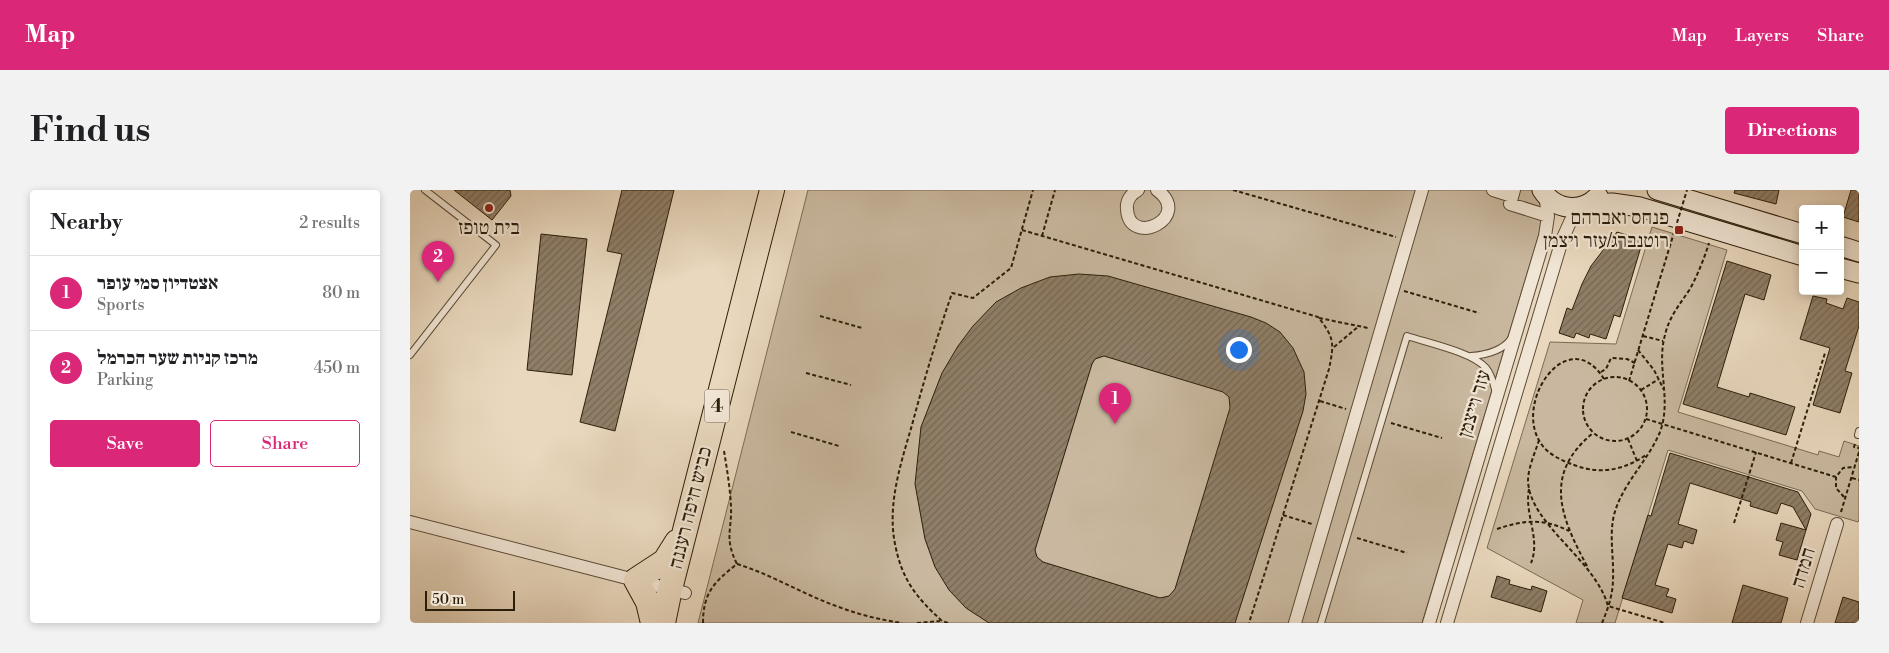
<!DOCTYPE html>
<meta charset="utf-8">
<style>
body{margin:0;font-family:"Libre Bodoni","Frank Ruhl Libre",serif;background:#f2f2f2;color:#202124}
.controls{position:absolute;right:15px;top:15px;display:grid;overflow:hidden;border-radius:5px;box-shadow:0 2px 8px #0003}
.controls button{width:45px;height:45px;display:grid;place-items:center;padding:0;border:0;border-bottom:1px solid #e0e0e0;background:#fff;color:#202124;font:25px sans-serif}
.scale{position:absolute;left:15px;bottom:12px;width:90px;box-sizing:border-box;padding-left:5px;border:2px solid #2d1e0a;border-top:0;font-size:14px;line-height:18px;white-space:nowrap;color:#2d1e0a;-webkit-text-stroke:4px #f1e6d5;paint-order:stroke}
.you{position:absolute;left:828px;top:159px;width:18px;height:18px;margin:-12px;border:4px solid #fff;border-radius:50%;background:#1a73e8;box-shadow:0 0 0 8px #1a73e833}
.badge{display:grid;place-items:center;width:32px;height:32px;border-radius:50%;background:#db2777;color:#fff;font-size:16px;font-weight:700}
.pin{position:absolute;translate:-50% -41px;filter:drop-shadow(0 1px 2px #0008)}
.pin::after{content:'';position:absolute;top:26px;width:18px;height:15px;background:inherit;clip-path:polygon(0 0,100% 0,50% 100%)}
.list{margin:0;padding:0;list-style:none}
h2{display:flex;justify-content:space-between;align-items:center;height:65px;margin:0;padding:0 20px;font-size:21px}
h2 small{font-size:16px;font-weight:400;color:#757577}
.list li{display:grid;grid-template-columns:32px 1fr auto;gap:15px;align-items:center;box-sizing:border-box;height:75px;padding:0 20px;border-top:1px solid #e0e0e0}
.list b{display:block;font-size:19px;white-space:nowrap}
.list p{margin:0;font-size:16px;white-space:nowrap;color:#757577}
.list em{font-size:16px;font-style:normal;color:#757577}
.actions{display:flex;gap:10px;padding:15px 20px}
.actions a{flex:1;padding:11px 0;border:1px solid #db2777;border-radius:5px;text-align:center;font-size:18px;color:#db2777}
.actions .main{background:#db2777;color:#fff}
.map{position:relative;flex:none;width:1449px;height:433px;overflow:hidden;border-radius:5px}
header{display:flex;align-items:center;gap:30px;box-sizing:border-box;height:70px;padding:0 25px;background:#db2777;color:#fff}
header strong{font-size:24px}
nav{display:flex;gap:28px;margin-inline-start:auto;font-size:18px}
.intro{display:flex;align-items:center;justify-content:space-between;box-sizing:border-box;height:120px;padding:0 30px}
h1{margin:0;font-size:35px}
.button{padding:12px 22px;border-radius:5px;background:#db2777;color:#fff;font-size:18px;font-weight:700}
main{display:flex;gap:30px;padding:0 30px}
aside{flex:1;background:#fff;border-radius:5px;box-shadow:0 2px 8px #0003}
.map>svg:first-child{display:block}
.park{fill:#c9b89f;stroke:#7b6b54}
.building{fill:url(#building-hatch);stroke:#2d1e0a;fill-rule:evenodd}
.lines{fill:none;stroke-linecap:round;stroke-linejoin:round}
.lane-casing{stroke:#5c4c37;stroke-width:8}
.street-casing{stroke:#5c4c37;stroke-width:14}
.secondary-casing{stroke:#2d1e0a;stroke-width:21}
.highway-casing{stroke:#2d1e0a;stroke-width:26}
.path{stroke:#2d1e0a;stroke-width:2;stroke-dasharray:4 2.5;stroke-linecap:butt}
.lane{stroke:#f1e6d5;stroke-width:6}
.street{stroke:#f1e6d5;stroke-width:12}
.secondary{stroke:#f1e6d5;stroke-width:19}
.highway{stroke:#e9d8be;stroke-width:24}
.path-bridge{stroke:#2d1e0a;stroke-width:2;stroke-dasharray:4 2.5;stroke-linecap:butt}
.poi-dot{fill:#8f2418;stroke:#f1e6d5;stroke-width:2}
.labels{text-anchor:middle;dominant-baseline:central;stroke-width:4.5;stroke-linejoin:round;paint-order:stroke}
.shield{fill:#f1e6d5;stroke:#685a47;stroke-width:1}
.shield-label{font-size:19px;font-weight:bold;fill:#2d1e0a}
.poi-label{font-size:20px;fill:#2d1e0a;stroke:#f1e6d5;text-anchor:end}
.street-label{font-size:20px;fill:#2d1e0a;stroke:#f1e6d5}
</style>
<header>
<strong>Map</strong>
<nav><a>Map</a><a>Layers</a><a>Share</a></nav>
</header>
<div class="intro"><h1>Find us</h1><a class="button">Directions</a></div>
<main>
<aside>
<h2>Nearby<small>2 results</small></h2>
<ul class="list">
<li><span class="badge">1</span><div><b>אצטדיון סמי עופר</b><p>Sports</p></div><em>80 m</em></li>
<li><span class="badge">2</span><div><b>מרכז קניות שער הכרמל</b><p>Parking</p></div><em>450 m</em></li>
</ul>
<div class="actions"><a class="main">Save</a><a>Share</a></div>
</aside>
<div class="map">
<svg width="1449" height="433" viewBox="0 0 1449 433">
<defs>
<pattern id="building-hatch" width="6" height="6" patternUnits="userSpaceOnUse" patternTransform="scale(1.25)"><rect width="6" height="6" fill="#8f7f68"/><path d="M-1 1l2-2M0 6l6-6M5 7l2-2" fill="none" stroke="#756754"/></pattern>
</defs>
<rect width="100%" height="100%" fill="#e9d8be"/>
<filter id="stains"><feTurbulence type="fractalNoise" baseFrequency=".004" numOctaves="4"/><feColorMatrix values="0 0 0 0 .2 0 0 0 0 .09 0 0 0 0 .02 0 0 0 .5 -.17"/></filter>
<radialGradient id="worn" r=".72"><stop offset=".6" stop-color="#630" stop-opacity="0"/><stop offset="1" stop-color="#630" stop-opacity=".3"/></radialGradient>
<!-- park -->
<path class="park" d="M 398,0 L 1127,0 L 1134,14 L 1132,34 L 1012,433 L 288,433 Z
M 1242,37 L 1317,60 L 1268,222 L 1408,265 L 1409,261 L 1429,267 L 1434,251 L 1449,256 L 1449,329 L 1448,332 L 1405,319 L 1392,301 L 1258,260 L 1205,433 L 1166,433 L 1173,410 L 1077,358 L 1140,152 L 1206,154 Z"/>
<!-- building -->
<path class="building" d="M 44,0 L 100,0 L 101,6 L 82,30 Z
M 212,0 L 264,0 L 205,241 L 170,232 L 212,64 L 197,61 Z
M 1325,0 L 1369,0 L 1366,14 L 1324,3 Z
M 1441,0 L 1449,0 L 1449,32 L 1433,27 Z
M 1207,42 L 1233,50 L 1210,127 L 1204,125 L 1196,149 L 1180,144 L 1179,148 L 1166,143 L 1164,148 L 1149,143 L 1157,118 L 1162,120 L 1172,94 L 1181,76 Z
M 131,44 L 177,49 L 162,185 L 117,180 Z
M 1317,71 L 1361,85 L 1354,110 L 1335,104 L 1307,197 L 1339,207 L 1340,203 L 1385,217 L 1376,245 L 1273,214 Z
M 669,84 L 698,86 L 841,127 L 856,133 L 870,142 L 883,158 L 894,182 L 896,204 L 893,221 L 825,433 L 579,433 L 556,418 L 539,400 L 525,377 L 515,349 L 505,294 L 511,237 L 532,183 L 548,156 L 563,136 L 586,112 L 611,98 L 640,87 ZM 694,166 L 813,202 L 819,207 L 820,218 L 765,399 L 759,406 L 750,408 L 633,372 L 627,367 L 625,360 L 682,174 L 685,169 Z
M 1403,106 L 1417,109 L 1416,113 L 1433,119 L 1437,108 L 1449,112 L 1449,136 L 1435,181 L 1442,183 L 1430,223 L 1403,215 L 1420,158 L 1390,149 Z
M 1260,263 L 1388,302 L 1401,324 L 1396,340 L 1383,317 L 1371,313 L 1367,324 L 1340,316 L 1341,312 L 1280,293 L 1268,334 L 1287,340 L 1283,354 L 1274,351 L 1272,358 L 1258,354 L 1245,395 L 1259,399 L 1256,406 L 1266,409 L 1262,423 L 1212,408 L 1238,325 L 1241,326 Z
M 1371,333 L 1396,340 L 1387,370 L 1369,365 L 1373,352 L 1366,350 Z
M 1087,386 L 1100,390 L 1099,394 L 1121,400 L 1122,396 L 1137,401 L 1131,422 L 1081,407 Z
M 1333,395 L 1378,408 L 1371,433 L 1322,433 Z
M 1433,407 L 1449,412 L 1449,433 L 1425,433 Z"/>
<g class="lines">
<defs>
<path id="lane" d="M 0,165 L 86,55 L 15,0
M 1061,166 C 1075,165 1092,161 1101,149
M 1448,245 L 1449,241
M 911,433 L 997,146 C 1018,153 1062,162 1076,178 C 1082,185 1084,195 1086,203"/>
<path id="street" d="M 728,0 C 721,4 716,11 717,19 C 719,59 784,27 747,0
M 1083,0 L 1102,6
M 1104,0 L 1100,14 L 1138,26
M 0,332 L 275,403
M 885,433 L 1012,0
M 1019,433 L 1135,46 L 1138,26 L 1135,4
M 1037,433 L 1152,50 L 1161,30 L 1174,16
M 1397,433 L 1427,334"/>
<path id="secondary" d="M 1132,0 C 1145,20 1171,24 1188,6
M 1247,0 L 1393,44
M 1179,14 L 1202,13 L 1230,17 L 1393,66
M 1430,56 L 1449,62
M 1430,78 L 1449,83"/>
<path id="highway" d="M 243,433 L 238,412 L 226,390 L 255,371 L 267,352
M 253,433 L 260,399 L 362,0"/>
</defs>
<!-- lane casing -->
<use href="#lane" class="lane-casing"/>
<!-- street casing -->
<use href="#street" class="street-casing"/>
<!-- secondary casing -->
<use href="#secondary" class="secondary-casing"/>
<!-- highway casing -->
<use href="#highway" class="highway-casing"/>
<!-- path -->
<path class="path" d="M 823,0 L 986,47
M 612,40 L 908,127 C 925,148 924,154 919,179 L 839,433
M 632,46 L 645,0
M 994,101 L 1069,123
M 410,126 L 452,138
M 909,128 L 958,138
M 1233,146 L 1253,151
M 924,157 L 949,136
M 1228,160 L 1244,180 L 1254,200
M 1191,182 L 1196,179 L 1201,168 L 1217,169 L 1225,173
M 396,183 L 441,195
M1173 219a32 32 0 1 1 64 0a32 32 0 1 1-64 0Z
M 1194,189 C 1158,131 1101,214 1132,255 C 1139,265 1153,271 1164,275 C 1190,285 1214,280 1236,265
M 1219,191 L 1248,95
M 1231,200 L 1249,189
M 910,211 L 936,219
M 1236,229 L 1426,287
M 981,233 L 1032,248
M 381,242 L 429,256
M 1218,249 L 1227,271
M 1129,250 C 1125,263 1118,278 1118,291 C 1120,335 1185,369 1198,416 L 1255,433
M 1445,254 L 1444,257 L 1449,258
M 314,261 C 317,279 320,298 321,316 C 322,341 314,348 327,374
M 1381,273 L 1415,163
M 1442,288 L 1449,290
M 1119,299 C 1114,324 1131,349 1121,373
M 1434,307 L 1426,298 L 1426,287 L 1433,278 L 1444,277
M 1431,322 L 1449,262
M 873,325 L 902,334
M 1324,333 L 1346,262
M 1087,339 C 1114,330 1133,328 1159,341
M 947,348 L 997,363
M 1177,376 C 1150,326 1133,284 1183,243
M 293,433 C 293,403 304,392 327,374 C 363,385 394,405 429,417 C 450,425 471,430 492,433
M 507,433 L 530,431
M 538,433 L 532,431 C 506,407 492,390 485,354 C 477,314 491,273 502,235 C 514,190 527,147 542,103 L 563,108 L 601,78 L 623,0
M 1192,433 C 1198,419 1203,404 1203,389 C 1204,368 1199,346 1204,325 C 1212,294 1238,271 1250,242 C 1262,210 1246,177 1255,145 C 1259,127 1270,114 1280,99 C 1288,84 1294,69 1299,53"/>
<!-- lane -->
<use href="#lane" class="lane"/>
<!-- street -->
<use href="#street" class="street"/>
<!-- secondary -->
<use href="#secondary" class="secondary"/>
<!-- highway -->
<use href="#highway" class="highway"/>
<!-- path-bridge -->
<path class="path-bridge" d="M 1248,95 L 1277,0"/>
</g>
<!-- markers -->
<g class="poi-dot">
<circle cx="79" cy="18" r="5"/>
<rect x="1264" y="35" width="10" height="10" rx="2.5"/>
</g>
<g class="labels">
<!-- shield labels -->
<rect class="shield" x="294.5" y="199.5" width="25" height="33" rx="4"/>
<g class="shield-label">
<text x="307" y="216">4</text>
</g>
<!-- poi labels -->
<g class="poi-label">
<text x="1259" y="28">פנחס ואברהם<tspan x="1259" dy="23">רוטנברג/עזר ויצמן</tspan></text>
<text x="79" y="38" text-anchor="middle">בית טופז</text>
</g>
<!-- street labels -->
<g class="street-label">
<text transform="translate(1065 214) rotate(-73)">עזר וייצמן</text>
<text transform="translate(281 318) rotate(-76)">כביש חיפה רעננה</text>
<text transform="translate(1394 378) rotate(-73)">חמדה</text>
</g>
</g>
<rect width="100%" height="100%" filter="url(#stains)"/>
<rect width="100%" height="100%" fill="url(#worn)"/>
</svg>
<div class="controls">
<button>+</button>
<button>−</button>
</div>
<div class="scale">50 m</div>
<div class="you"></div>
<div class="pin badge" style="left:705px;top:234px">1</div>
<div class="pin badge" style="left:28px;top:92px">2</div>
</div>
</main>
